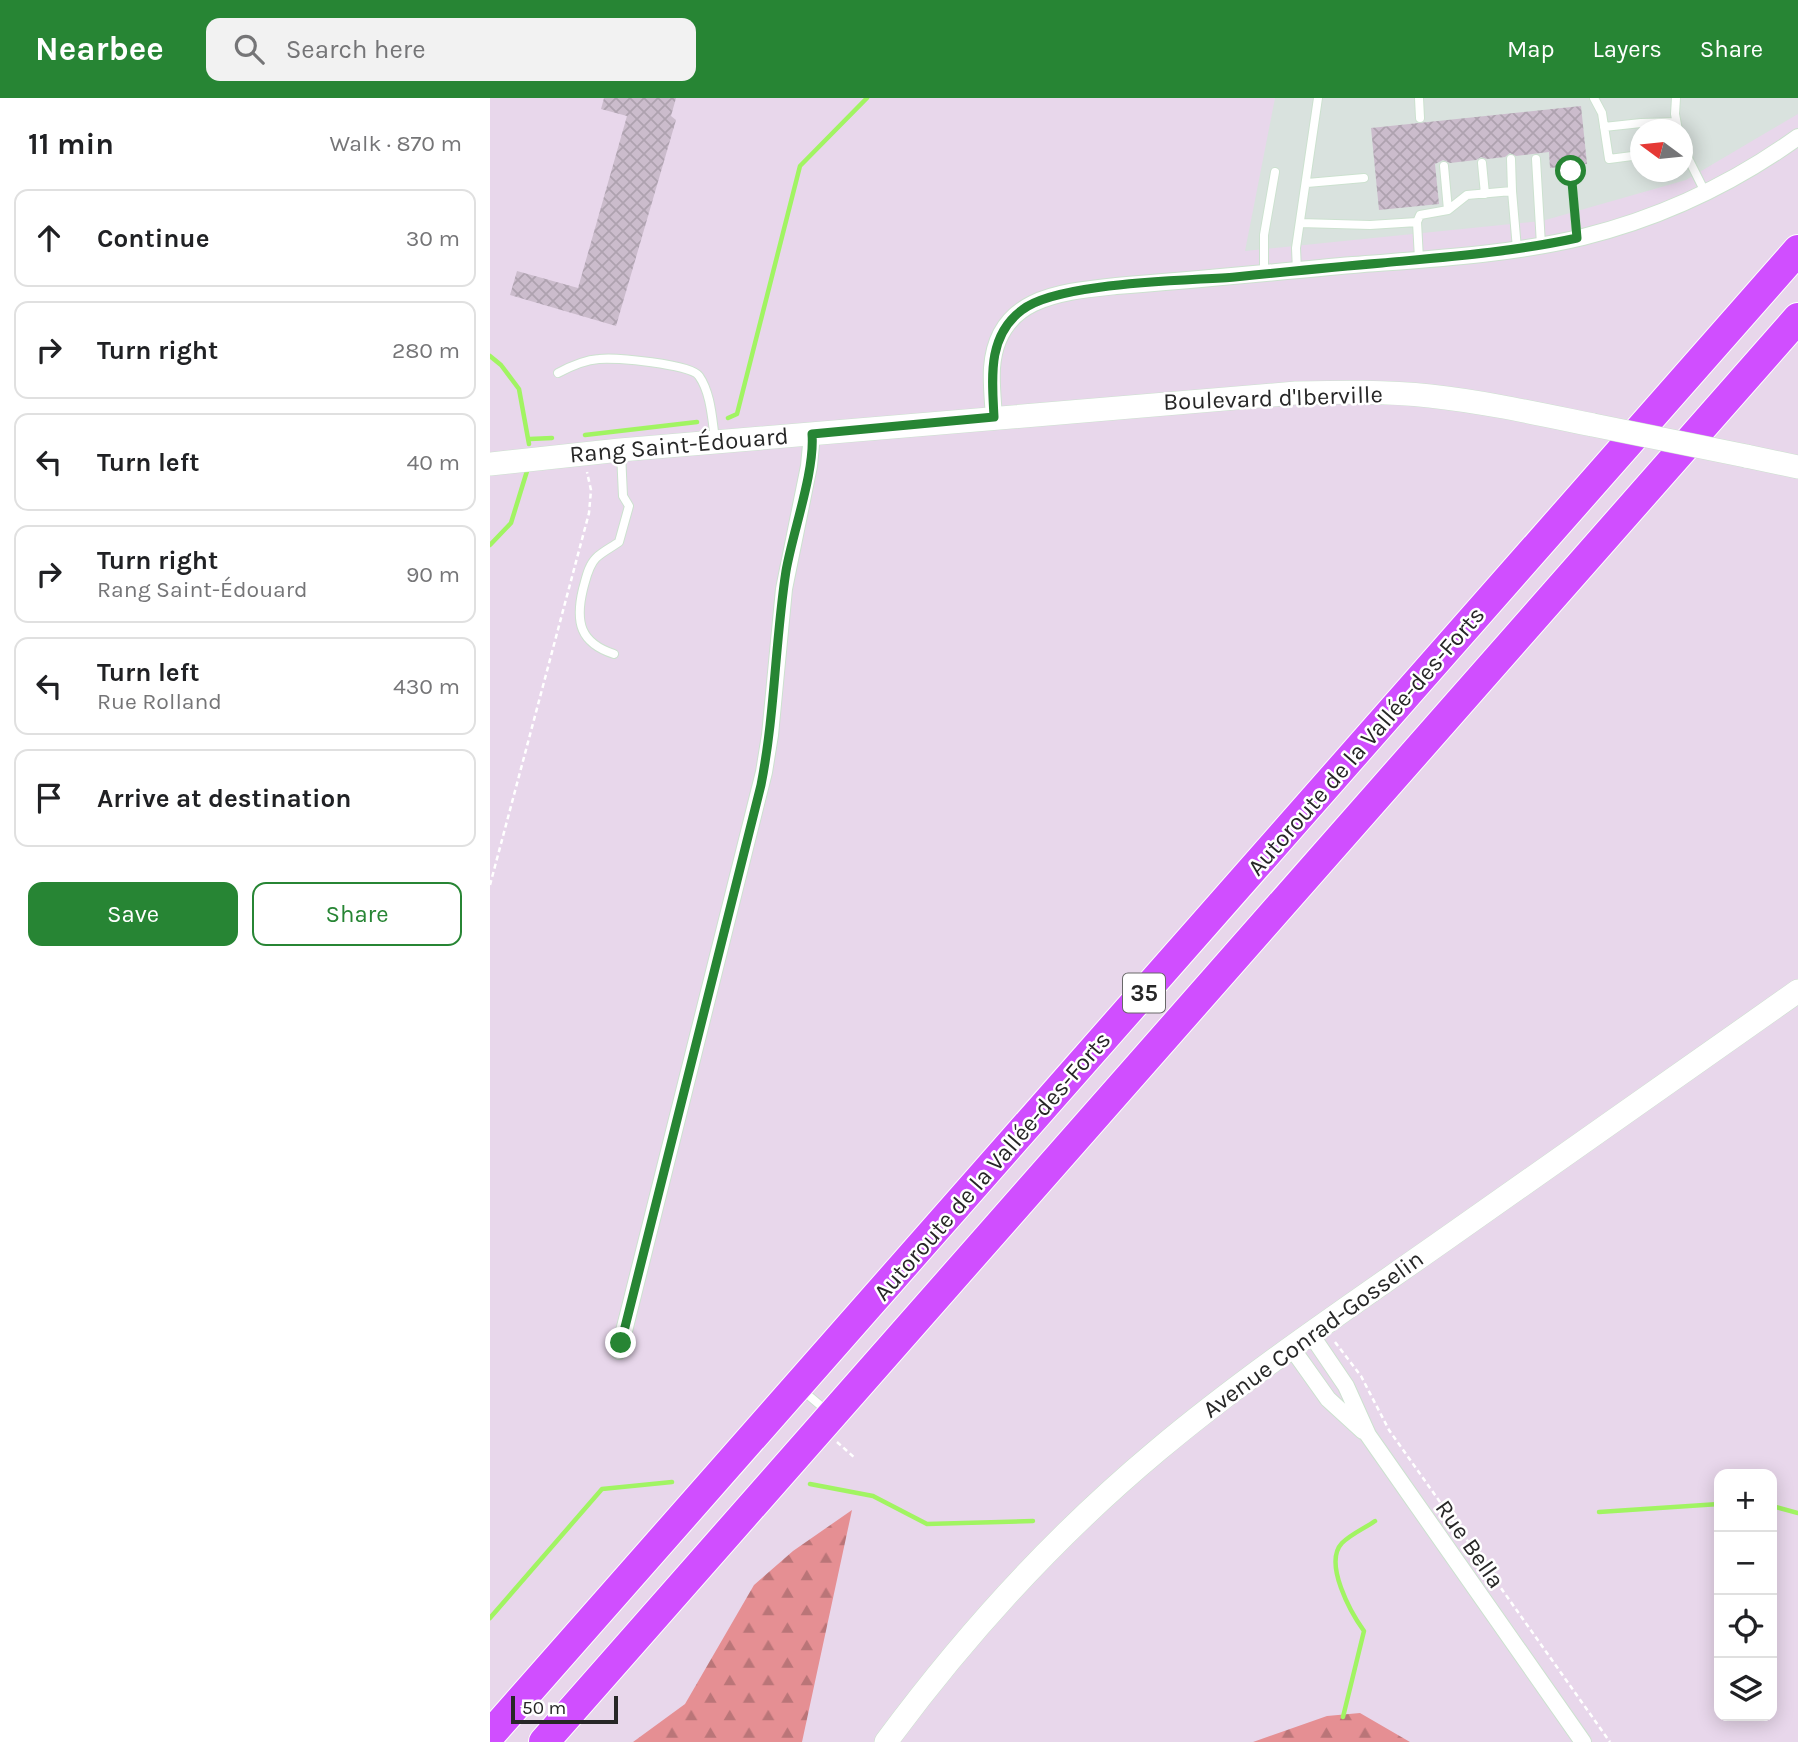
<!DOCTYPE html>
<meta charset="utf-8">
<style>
body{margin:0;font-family:Karla,sans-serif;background:#f2f2f2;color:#202124}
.controls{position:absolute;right:21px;bottom:21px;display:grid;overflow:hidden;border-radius:14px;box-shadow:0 4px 18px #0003}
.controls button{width:63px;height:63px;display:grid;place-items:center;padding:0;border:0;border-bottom:2px solid #e0e0e0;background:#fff;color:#202124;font:35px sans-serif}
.compass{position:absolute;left:1140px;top:21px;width:63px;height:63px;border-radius:50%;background:#fff;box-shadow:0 4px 18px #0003;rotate:285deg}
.scale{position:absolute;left:21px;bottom:18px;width:107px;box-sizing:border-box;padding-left:7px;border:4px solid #272727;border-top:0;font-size:19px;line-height:24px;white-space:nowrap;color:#272727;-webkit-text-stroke:5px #fff;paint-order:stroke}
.stop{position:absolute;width:21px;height:21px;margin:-16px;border:5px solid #278534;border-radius:50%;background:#fff}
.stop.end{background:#278534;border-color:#fff;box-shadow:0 2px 7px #0008}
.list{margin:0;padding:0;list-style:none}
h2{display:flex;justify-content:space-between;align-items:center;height:91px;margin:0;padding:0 28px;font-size:30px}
h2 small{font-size:23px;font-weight:400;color:#757577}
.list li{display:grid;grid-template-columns:46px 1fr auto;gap:21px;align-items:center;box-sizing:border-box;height:98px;margin:0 14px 14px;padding:0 14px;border:2px solid #e0e0e0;border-radius:14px}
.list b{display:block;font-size:26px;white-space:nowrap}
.list p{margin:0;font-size:23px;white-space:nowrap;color:#757577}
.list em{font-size:23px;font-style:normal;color:#757577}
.actions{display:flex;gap:14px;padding:21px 28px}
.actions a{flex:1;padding:16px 0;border:2px solid #278534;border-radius:14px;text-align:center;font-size:24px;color:#278534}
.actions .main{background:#278534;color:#fff}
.icon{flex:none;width:38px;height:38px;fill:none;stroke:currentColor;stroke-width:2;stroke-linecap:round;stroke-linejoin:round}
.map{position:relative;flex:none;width:1308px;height:1644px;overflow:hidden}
header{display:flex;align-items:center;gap:42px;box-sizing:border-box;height:98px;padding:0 35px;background:#278534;color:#fff}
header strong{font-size:33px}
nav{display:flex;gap:38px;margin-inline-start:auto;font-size:24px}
.search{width:490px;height:63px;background:#f2f2f2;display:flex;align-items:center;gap:18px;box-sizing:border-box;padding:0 24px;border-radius:14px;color:#757577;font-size:26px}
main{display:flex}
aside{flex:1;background:#fff}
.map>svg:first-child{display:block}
.industrial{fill:#d9e2de;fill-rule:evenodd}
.forest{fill:url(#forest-firs)}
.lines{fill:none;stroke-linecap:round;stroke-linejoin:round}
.stream{stroke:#a1f462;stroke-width:4.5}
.building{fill:url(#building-cross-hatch)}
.lane-casing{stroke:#cce1cf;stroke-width:10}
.street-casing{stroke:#cce1cf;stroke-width:18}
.secondary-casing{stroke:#cce1cf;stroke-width:24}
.highway-casing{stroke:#fff;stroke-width:32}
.path{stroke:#fff;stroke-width:2.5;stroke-dasharray:5 3.5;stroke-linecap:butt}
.lane{stroke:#fff;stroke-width:8}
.street{stroke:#fff;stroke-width:16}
.secondary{stroke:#fff;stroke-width:23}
.highway{stroke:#d04eff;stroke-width:30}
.secondary-bridge-casing{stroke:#cce1cf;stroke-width:24;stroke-linecap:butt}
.secondary-bridge{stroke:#fff;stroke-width:23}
.route{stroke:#278534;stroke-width:9}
.labels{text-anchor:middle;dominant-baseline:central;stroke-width:5;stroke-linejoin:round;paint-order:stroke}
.shield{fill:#fff;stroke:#686868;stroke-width:2}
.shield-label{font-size:23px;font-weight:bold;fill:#272727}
.street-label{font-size:24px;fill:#272727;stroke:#fff}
</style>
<header>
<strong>Nearbee</strong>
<div class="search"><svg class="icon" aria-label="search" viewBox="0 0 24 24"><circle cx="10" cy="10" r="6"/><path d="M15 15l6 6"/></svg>Search here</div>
<nav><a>Map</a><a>Layers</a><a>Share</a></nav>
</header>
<main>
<aside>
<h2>11 min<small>Walk · 870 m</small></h2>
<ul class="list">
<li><svg class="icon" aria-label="ahead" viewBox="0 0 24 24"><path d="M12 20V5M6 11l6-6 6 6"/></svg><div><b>Continue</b></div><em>30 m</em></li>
<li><svg class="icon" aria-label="right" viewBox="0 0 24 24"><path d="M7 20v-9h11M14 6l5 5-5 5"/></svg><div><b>Turn right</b></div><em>280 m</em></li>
<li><svg class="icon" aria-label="left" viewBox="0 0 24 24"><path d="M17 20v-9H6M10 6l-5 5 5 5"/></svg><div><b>Turn left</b></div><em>40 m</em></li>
<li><svg class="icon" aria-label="right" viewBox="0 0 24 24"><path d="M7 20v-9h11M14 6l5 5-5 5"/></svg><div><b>Turn right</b><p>Rang Saint-Édouard</p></div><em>90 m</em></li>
<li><svg class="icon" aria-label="left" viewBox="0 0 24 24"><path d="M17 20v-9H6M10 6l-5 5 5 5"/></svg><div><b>Turn left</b><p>Rue Rolland</p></div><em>430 m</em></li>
<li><svg class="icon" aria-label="arrive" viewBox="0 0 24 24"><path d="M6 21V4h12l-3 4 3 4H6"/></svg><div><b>Arrive at destination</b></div></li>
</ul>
<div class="actions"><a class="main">Save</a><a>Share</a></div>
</aside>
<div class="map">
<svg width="1308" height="1644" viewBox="0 0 1308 1644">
<defs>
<pattern id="forest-firs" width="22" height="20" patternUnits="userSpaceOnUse" patternTransform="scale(1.75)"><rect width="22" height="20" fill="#e58f93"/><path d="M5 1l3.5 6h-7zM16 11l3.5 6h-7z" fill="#ba7578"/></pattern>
<pattern id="building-cross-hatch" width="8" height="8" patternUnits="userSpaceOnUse" patternTransform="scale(1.75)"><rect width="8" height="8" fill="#cbbccc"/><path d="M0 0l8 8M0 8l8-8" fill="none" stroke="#aea2af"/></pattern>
</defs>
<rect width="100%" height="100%" fill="#e8d7eb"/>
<!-- industrial -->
<path class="industrial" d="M 785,0 L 1308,0 L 1308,16 L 1196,82 L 1052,123 L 755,153 ZM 1150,32 L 1192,32 L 1192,74 L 1150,74 Z"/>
<!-- forest -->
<path class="forest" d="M 362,1412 L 312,1644 L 143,1644 L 195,1606 L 264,1487 L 303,1453 Z
M 870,1615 L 920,1644 L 763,1644 L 837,1618 Z"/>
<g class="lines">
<!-- stream -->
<path class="stream" d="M 0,258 L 11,267 L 29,291 L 39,346
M 238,320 L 247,316 L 310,68 L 377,0
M 95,337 L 207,324
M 40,341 L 62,340
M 0,447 L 21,425 L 37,373
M 320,1386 L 383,1398 L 437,1426 L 543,1423
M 1282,1408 L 1308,1415
M 1109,1414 L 1229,1406
M 0,1520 L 112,1391 L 182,1384
M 853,1619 L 874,1533 C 861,1515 833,1465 852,1445 C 861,1436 875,1430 885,1423"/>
</g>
<!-- building -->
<path class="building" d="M 114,0 L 186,0 L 181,18 L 186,22 L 126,228 L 20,197 L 27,173 L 88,190 L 137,18 L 111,11 Z
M 1091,8 L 1097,66 L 1060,70 L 1059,54 L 1026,58 L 1020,55 L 1015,59 L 997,61 L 991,59 L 986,62 L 960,65 L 953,62 L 945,66 L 949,106 L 889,112 L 881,30 Z"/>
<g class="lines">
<defs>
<path id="lane" d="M 929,0 L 930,20
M 1104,0 L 1112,15 L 1119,61 L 1150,57
M 1186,0 L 1185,16 L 1188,32
M 1114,29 L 1151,25 L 1186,24
M 1192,48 L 1215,94
M 1021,61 L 1022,93
M 1046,61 L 1051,147
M 992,65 L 995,96
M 954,68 L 958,112
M 1081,73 L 1087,140
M 817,85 L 874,80
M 810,125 L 880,127 L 927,124
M 929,161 L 927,124 L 930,117 L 958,112 L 977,97 L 1022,93 L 1027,151
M 807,173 L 806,150 L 828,0
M 774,175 L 774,137 L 785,74
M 68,275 C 81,268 94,262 109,261 C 124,259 201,266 209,278 C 221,295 222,321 225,341
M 124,556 C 90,545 85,524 93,491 C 96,481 98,468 106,460 C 112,454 122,449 129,444 L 139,408 L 133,398 L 131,355
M 312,1292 L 337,1313"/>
<path id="street" d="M 504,319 C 503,303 501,286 502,270 C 507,199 570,194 626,188 C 705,182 784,174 863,167 C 939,161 1018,157 1093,139 C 1170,120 1244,85 1308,39
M 820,1235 L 856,1288 L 878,1337 L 1093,1644
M 801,1249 L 838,1301 L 873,1333
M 129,1253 L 274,674 L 280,637 L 294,491 L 319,368 L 322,336"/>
<path id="secondary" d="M 1256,358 L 1308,369
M 0,366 L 130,352 L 806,295 C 851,294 896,293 940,298 C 995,304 1049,316 1103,327
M 396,1644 C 475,1537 566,1437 668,1352 C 760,1275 859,1209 957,1140 C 1074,1058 1191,975 1308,893"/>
<path id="highway" d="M 0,1637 L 1308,152
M 54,1644 L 1308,220"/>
</defs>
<!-- lane casing -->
<use href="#lane" class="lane-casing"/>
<!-- street casing -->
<use href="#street" class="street-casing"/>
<!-- secondary casing -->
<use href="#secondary" class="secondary-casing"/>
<!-- highway casing -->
<use href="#highway" class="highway-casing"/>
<!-- path -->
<path class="path" d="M 0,787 L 99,415 L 101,392 L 97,374
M 845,1244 L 871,1278 L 899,1332 L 1120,1644
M 347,1344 L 366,1361"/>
<!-- lane -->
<use href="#lane" class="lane"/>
<!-- street -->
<use href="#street" class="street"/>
<!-- secondary -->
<use href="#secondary" class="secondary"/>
<!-- highway -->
<use href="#highway" class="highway"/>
<defs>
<path id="secondary-bridge" d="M 1103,327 L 1256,358"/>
</defs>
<!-- secondary-bridge casing -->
<use href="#secondary-bridge" class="secondary-bridge-casing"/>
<!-- secondary-bridge -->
<use href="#secondary-bridge" class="secondary-bridge"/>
</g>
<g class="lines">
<!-- route -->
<path class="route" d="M 131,1245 L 271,687 C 285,616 285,544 296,473 C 303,433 325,373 322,336 L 504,319 C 502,280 497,238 532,212 C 567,184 696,183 745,179 C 794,174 843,169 892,165 C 957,159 1023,154 1087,140 L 1081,73"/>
</g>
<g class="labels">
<!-- shield labels -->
<rect class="shield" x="633" y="875.5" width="42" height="39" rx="5"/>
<g class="shield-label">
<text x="654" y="895">35</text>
</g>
<!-- street labels -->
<g class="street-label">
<text transform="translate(783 300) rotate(-2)">Boulevard d'Iberville</text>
<text transform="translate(189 347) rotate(-5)">Rang Saint-Édouard</text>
<text transform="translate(876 643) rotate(-49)">Autoroute de la Vallée-des-Forts</text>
<text transform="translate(502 1068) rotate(-49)">Autoroute de la Vallée-des-Forts</text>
<text transform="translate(823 1236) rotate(-36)">Avenue Conrad-Gosselin</text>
<text transform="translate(980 1446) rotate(55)">Rue Bella</text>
</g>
</g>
</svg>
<div class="controls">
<button>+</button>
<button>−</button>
<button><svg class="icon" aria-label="locate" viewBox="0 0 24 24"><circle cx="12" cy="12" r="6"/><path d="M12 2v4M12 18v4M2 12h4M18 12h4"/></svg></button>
<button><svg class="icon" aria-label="layers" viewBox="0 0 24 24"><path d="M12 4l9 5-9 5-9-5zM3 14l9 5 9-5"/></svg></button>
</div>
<svg class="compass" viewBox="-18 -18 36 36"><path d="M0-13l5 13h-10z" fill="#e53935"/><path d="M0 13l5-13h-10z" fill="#757577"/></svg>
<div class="scale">50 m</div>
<div class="stop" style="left:1081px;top:73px"></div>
<div class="stop end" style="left:131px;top:1245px"></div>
</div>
</main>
